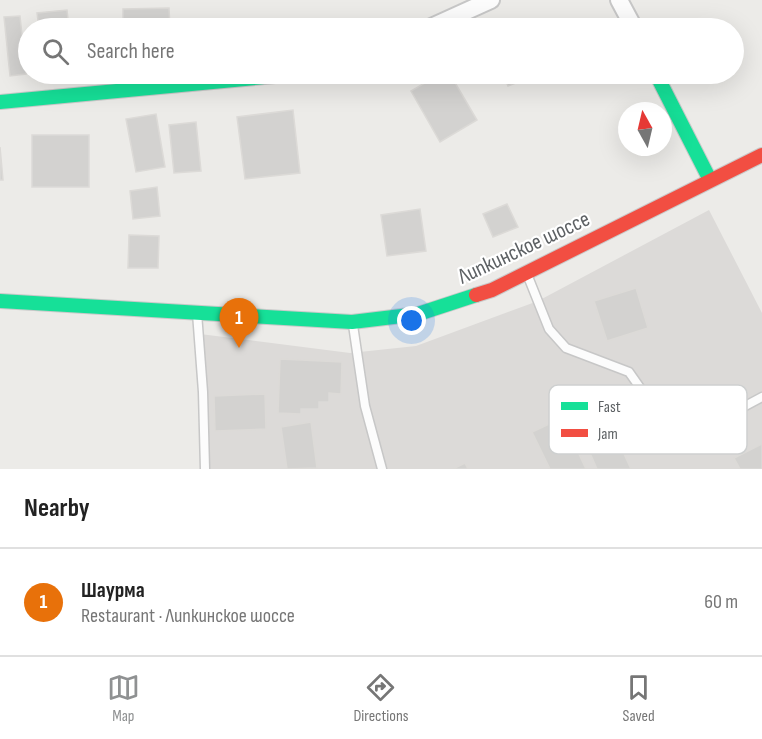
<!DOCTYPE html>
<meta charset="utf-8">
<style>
body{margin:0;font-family:"Sofia Sans Condensed",sans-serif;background:#f6f6f6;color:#222}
.compass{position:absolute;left:618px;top:102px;width:54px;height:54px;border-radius:50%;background:#fff;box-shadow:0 6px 24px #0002;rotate:352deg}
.you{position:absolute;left:412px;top:321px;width:21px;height:21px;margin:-15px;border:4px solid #fff;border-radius:50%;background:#1a73e8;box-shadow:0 0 0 9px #1a73e833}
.badge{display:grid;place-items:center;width:39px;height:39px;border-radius:50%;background:#8f9192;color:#fff;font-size:20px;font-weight:700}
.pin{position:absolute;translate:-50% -50px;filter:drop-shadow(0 2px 3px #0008)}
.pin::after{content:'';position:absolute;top:32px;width:21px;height:18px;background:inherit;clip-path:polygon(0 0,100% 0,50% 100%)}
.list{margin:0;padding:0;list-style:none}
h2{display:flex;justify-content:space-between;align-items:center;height:78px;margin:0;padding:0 24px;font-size:26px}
h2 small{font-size:20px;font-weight:400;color:#767676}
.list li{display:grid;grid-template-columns:39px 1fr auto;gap:18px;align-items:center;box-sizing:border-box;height:108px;padding:0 24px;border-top:2px solid #e0e0e0}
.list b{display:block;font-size:22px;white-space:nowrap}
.list p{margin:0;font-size:20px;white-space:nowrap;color:#767676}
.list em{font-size:20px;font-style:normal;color:#767676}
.icon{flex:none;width:33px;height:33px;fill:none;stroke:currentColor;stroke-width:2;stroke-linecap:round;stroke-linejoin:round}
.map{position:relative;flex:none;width:762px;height:469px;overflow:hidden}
.search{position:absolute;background:#fff;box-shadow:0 6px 24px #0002;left:18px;right:18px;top:18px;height:66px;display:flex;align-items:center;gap:15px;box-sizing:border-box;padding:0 21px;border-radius:33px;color:#767676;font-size:22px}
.sheet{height:186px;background:#fff}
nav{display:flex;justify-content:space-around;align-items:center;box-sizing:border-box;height:84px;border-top:2px solid #e0e0e0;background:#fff;font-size:16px;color:#767676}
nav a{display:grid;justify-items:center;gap:3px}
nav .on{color:#8f9192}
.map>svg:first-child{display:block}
.industrial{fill:#dcdad8}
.building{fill:#d3d2d0;stroke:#dcdad7;stroke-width:1.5}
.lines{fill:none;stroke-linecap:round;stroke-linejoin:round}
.lane-casing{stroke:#c7c7c7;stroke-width:11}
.street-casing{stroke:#c7c7c7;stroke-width:20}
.fast-casing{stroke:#c9c9c9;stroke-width:16}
.jam-casing{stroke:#c9c9c9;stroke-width:16}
.lane{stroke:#fcfcfc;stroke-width:8}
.street{stroke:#fcfcfc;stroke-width:16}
.fast{stroke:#16e098;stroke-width:14}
.jam{stroke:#f24e42;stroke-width:14}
.labels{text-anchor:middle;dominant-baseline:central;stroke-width:4.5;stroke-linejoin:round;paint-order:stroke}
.street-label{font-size:22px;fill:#5d6164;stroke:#fff}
.key{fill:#fff;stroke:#ced0d0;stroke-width:1.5}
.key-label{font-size:16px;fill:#5d6164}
</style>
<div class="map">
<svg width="762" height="469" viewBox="0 0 762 469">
<rect width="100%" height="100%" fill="#ecebe8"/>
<!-- industrial -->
<path class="industrial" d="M 709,210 L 762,313 L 762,469 L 200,469 L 200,334 L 350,353 L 416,346 L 538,301 Z"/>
<!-- building -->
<path class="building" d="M 169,8 L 170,28 L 123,28 L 123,9 Z
M 67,10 L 69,28 L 39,28 L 37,13 Z
M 20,16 L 26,74 L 10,76 L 4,17 Z
M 440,74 L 450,74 L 477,120 L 440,142 L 411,91 Z
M 503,74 L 540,74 L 508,86 Z
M 607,74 L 624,74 L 609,79 Z
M 293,110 L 300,173 L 245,179 L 237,117 Z
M 156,114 L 165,167 L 136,172 L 126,119 Z
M 196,122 L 201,171 L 174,173 L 169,125 Z
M 32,135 L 89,135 L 89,187 L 32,187 Z
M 0,147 L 3,180 L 0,180 Z
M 157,187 L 160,216 L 133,219 L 130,191 Z
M 507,204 L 518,227 L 493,237 L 483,214 Z
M 420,209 L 426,251 L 387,256 L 381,215 Z
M 129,235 L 159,236 L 158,268 L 128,268 Z
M 636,288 L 648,328 L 607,341 L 594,301 Z
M 280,359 L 342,362 L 341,394 L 329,393 L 329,402 L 319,402 L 319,409 L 301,409 L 301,414 L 278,413 Z
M 265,394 L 266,429 L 215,431 L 214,396 Z
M 599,399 L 631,469 L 597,469 L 572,412 Z
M 562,418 L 586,469 L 550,469 L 532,432 Z
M 311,422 L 317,468 L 287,469 L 281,427 Z
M 762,444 L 762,469 L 740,469 L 734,458 Z
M 465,463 L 468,469 L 453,469 Z"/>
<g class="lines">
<defs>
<path id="lane" d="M 527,274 L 549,329 L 566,348 L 629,372 L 678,442 L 762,397
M 197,313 L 203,392 L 205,469
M 353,325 L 365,406 L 382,469"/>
<path id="street" d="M 619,0 L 634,28
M 429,28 L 491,0"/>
<path id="fast" d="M 656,74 L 710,180
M 0,102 L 297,74
M 0,301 L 352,322 L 418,314 L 476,295"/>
<path id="jam" d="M 476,295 L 492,290 L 762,155"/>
</defs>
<!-- lane casing -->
<use href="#lane" class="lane-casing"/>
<!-- street casing -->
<use href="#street" class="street-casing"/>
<!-- fast casing -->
<use href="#fast" class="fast-casing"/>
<!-- jam casing -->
<use href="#jam" class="jam-casing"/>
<!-- lane -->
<use href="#lane" class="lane"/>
<!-- street -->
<use href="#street" class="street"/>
<!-- fast -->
<use href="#fast" class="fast"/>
<!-- jam -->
<use href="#jam" class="jam"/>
</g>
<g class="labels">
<!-- street labels -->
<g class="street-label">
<text transform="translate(524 248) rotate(-25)">Липкинское шоссе</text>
</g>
</g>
<!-- legend -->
<rect x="549" y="385" width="198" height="69" rx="9" class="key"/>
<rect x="561" y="402" width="27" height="8" fill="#16e098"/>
<rect x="561" y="429" width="27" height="8" fill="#f24e42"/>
<g class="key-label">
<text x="598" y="412">Fast</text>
<text x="598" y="439">Jam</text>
</g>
</svg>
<svg class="compass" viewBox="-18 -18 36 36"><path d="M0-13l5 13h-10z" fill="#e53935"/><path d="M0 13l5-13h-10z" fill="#767676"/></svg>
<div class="you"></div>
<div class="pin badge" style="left:239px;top:348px;background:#e8710a">1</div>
<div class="search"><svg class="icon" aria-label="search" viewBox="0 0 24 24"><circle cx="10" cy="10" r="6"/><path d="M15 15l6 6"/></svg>Search here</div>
</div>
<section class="sheet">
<h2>Nearby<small></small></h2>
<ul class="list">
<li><span class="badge" style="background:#e8710a">1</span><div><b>Шаурма</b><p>Restaurant · Липкинское шоссе</p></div><em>60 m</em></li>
</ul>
</section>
<nav>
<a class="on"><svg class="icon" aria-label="map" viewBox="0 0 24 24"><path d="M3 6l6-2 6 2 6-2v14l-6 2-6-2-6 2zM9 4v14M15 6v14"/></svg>Map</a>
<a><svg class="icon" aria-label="directions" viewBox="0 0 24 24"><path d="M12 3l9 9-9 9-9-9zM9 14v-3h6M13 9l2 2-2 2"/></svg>Directions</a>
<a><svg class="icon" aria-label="saved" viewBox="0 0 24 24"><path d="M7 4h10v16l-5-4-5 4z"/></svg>Saved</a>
</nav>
